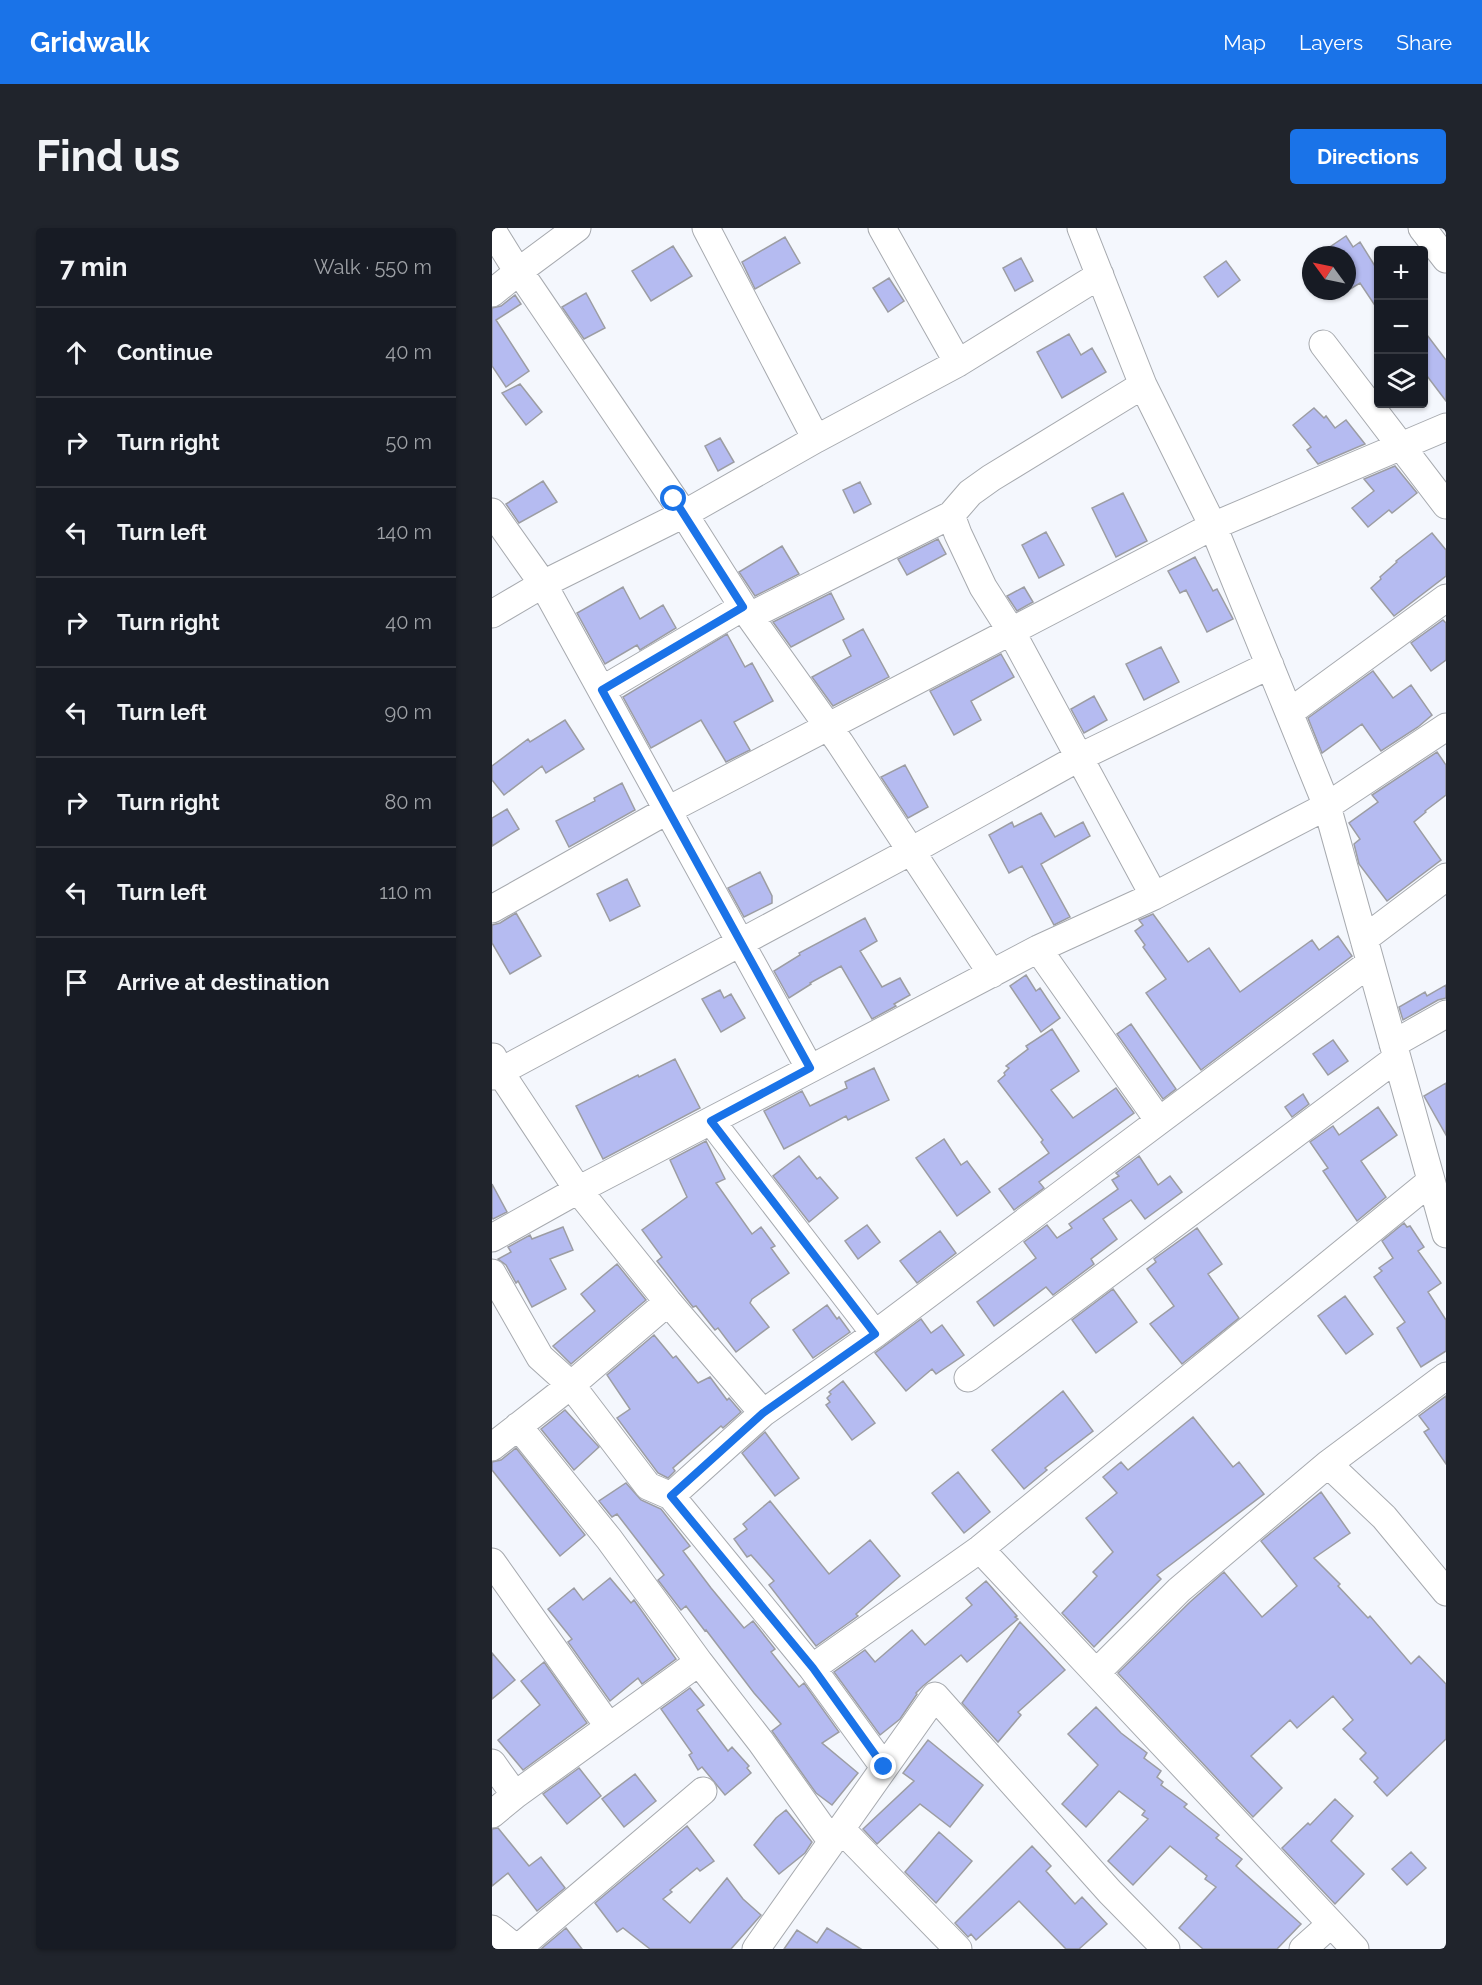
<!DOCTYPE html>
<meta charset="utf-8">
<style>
body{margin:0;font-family:Raleway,sans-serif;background:#20242c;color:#f1f3f6}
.controls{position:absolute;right:18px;top:18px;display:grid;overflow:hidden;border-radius:6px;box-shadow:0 2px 4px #0004}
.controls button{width:54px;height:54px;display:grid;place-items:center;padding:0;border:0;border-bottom:2px solid #363941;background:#171b24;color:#f1f3f6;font:30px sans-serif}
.compass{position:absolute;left:810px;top:18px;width:54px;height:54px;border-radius:50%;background:#171b24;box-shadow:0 2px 4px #0004;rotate:303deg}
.stop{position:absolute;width:18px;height:18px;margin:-14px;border:4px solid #1a73e8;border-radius:50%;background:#fff}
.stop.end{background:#1a73e8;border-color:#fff;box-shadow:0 2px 6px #0008}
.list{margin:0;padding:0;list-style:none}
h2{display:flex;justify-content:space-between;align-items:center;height:78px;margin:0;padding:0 24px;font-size:26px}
h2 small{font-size:20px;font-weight:400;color:#9ea1a6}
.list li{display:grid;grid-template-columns:39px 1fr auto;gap:18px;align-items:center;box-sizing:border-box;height:90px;padding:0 24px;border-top:2px solid #363941}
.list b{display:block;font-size:22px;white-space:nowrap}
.list em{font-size:20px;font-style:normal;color:#9ea1a6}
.icon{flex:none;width:33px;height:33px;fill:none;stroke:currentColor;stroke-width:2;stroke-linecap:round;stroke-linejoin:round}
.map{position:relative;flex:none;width:954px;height:1721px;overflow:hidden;border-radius:6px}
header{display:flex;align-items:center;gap:36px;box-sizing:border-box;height:84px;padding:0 30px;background:#1a73e8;color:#fff}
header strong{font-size:28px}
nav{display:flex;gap:33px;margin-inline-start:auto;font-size:21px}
.intro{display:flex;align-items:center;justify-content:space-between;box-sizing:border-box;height:144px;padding:0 36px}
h1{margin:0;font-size:42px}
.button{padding:15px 27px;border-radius:6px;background:#1a73e8;color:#fff;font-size:21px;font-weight:700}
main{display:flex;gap:36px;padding:0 36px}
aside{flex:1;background:#171b24;border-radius:6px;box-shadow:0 2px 4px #0004}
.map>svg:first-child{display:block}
.building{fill:#b5bbf1;stroke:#9c9da3;stroke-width:1.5}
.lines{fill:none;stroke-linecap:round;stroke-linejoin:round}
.minor-casing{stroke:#a7aaaf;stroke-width:29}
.minor{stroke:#fff;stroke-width:27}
.route{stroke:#1a73e8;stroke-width:8}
</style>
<header>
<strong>Gridwalk</strong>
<nav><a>Map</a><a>Layers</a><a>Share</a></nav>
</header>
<div class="intro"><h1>Find us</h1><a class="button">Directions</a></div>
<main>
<aside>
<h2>7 min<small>Walk · 550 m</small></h2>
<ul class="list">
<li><svg class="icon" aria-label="ahead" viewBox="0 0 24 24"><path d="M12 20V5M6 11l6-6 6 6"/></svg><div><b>Continue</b></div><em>40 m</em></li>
<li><svg class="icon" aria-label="right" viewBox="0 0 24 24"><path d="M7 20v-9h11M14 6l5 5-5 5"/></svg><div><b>Turn right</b></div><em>50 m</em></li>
<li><svg class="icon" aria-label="left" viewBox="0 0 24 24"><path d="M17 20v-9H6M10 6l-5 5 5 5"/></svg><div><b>Turn left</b></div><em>140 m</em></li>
<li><svg class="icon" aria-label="right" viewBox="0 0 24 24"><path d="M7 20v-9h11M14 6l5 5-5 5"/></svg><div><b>Turn right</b></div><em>40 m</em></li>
<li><svg class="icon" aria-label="left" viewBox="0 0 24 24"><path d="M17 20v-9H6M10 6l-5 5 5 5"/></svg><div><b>Turn left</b></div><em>90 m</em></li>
<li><svg class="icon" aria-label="right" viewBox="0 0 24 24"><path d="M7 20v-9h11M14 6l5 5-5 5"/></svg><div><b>Turn right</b></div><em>80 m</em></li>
<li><svg class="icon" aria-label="left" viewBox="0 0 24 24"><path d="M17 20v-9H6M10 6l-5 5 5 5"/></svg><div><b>Turn left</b></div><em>110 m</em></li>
<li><svg class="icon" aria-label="arrive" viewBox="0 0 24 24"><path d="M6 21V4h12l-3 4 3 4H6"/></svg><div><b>Arrive at destination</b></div></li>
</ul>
</aside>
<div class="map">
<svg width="954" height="1721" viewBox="0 0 954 1721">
<rect width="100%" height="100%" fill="#f4f7fd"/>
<!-- building -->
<path class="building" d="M 854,8 L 861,19 L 868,14 L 886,43 L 886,82 L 868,55 L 855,63 L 855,27 L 826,27 Z
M 293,9 L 308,35 L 263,61 L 250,34 Z
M 181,18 L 200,48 L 159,73 L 140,43 Z
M 529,30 L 541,53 L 523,63 L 511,40 Z
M 734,33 L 748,52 L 726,69 L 712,49 Z
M 397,50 L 412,73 L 396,84 L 381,60 Z
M 94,65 L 113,100 L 92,111 L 70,79 Z
M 23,67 L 29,76 L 4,92 L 37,143 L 14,159 L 0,138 L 0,80 L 9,78 Z
M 932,103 L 954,132 L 954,173 L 932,144 Z
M 577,106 L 589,127 L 600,120 L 614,144 L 570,170 L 545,124 Z
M 28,156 L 50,184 L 34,197 L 10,165 Z
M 822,180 L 832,190 L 834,188 L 843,200 L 854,192 L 873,216 L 826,236 L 815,222 L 819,219 L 801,197 Z
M 228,210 L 242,234 L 226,243 L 213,218 Z
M 903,238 L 925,265 L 900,285 L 897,282 L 876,299 L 860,280 L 882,263 L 872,251 Z
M 51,253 L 65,274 L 27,295 L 14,276 Z
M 368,254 L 379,276 L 362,285 L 351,262 Z
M 631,265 L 655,313 L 624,329 L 600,280 Z
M 554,304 L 572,337 L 547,350 L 530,317 Z
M 940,305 L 954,322 L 954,348 L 902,388 L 879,360 L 889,351 L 888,349 L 905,334 L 904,333 Z
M 446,311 L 454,326 L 415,347 L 406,331 Z
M 290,318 L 307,346 L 263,368 L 247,344 Z
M 703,329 L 721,363 L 725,361 L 741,391 L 715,404 L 694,362 L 688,365 L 676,343 Z
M 131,359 L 148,391 L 171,377 L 184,400 L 148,422 L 145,417 L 113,436 L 85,385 Z
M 532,359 L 541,374 L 525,383 L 515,368 Z
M 339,365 L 352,391 L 299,419 L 281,394 Z
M 951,392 L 954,395 L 954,432 L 939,443 L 919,415 Z
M 371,401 L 397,449 L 341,478 L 320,449 L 359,428 L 351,412 Z
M 235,406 L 253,439 L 260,435 L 281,473 L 242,494 L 258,522 L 234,534 L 209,492 L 159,520 L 131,469 Z
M 669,419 L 687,454 L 652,472 L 634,436 Z
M 509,426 L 522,449 L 479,473 L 489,492 L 462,507 L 438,463 Z
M 881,443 L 901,470 L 919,457 L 940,487 L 926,499 L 889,523 L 870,496 L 830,525 L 816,490 Z
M 602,468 L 615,492 L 592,505 L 579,481 Z
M 73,492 L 92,521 L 54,545 L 50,538 L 12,567 L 0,552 L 0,538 L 36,511 L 38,514 Z
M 945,524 L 954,537 L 954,567 L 933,583 L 934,584 L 922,594 L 949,632 L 895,673 L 867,636 L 862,616 L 868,611 L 857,595 L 886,574 L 880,567 Z
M 413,537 L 436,579 L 416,590 L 389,549 Z
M 130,555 L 143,582 L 77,619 L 64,593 L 103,573 L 102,570 Z
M 15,581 L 27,601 L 0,618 L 0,590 Z
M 549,585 L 563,609 L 591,594 L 598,608 L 549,636 L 578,689 L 562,697 L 530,638 L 517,645 L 497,607 L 520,594 L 522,599 Z
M 268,644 L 280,668 L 280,675 L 252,689 L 236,660 Z
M 135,651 L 148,678 L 118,693 L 105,666 Z
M 24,685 L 49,728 L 18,746 L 0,715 L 0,697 L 8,695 Z
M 661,686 L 696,734 L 717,720 L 748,764 L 820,712 L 827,722 L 846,708 L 860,728 L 709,842 L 654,765 L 674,751 L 651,719 L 653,717 L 643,703 L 651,697 L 647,692 Z
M 373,690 L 385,713 L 368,723 L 390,759 L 408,750 L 418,767 L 402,776 L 404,778 L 380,791 L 349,738 L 318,755 L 319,756 L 297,770 L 282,743 L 308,727 L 307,725 Z
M 534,747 L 544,763 L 548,760 L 568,790 L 549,804 L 518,758 Z
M 954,757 L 954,770 L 946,772 L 911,792 L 907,779 L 933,764 L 935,768 Z
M 228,762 L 232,770 L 239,766 L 253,790 L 229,804 L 210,771 Z
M 639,796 L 684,861 L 671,871 L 625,806 Z
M 560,801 L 587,843 L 559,862 L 581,890 L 624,860 L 642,885 L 547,954 L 552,960 L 522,982 L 507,961 L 557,925 L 549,914 L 551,912 L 506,853 L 513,847 L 512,845 L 517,840 L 514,838 L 536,821 L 534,818 Z
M 841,812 L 856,833 L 836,847 L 821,826 Z
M 183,831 L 208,880 L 111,931 L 84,878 L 146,847 L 147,849 Z
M 382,840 L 397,872 L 356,892 L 354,888 L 292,921 L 272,883 L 310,863 L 318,878 L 355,860 L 353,854 Z
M 954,855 L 954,907 L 932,868 Z
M 811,866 L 817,876 L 800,889 L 793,879 Z
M 886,879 L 905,907 L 869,933 L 894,969 L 865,993 L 831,943 L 836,940 L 818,914 L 841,898 L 847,907 Z
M 452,911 L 469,937 L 475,933 L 498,964 L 465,988 L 424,930 Z
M 214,913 L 233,951 L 224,955 L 260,1006 L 269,999 L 283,1018 L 279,1020 L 297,1045 L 260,1071 L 258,1075 L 277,1099 L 244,1124 L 226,1100 L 223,1102 L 204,1078 L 201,1079 L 197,1074 L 165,1033 L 170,1029 L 150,1002 L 195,969 L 178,932 Z
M 307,928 L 325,951 L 328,949 L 346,970 L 317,994 L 281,948 Z
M 647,928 L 666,957 L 678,948 L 690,964 L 653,991 L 639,972 L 611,991 L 625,1011 L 599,1031 L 602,1036 L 561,1067 L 554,1059 L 502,1098 L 485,1074 L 544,1030 L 532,1014 L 555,997 L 565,1010 L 580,1000 L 577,996 L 626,961 L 620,952 L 627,948 L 624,945 Z
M 0,956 L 15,984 L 1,991 L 0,989 Z
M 912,995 L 915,999 L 918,998 L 932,1019 L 926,1023 L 949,1055 L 936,1064 L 954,1092 L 954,1123 L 929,1139 L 905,1100 L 913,1094 L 882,1049 L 890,1043 L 887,1040 L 901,1030 L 890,1013 Z
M 375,997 L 388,1014 L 366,1031 L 353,1013 Z
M 71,999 L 81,1022 L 58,1031 L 74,1061 L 40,1079 L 26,1053 L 24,1055 L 14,1037 L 6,1031 L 19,1024 L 16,1019 L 38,1007 L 40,1011 Z
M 705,1000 L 730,1036 L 716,1046 L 747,1090 L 690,1136 L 658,1096 L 682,1078 L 655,1041 L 664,1034 L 662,1031 Z
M 448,1003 L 464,1025 L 425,1055 L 408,1033 Z
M 125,1036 L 154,1072 L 79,1136 L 61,1118 L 103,1083 L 89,1066 Z
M 621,1061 L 645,1094 L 604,1125 L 580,1092 Z
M 853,1068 L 881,1106 L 854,1126 L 826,1088 Z
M 335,1077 L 345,1091 L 347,1089 L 358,1104 L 321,1130 L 301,1102 Z
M 429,1091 L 439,1105 L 450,1097 L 472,1127 L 444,1146 L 440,1141 L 414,1163 L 383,1125 Z
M 162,1107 L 181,1130 L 184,1128 L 206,1155 L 218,1149 L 235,1172 L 237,1170 L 249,1184 L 231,1200 L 229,1198 L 181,1240 L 183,1243 L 176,1250 L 166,1245 L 125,1190 L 138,1181 L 115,1147 Z
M 351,1153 L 383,1195 L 360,1212 L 334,1177 L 338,1174 L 335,1170 L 339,1166 L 337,1164 Z
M 571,1163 L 601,1203 L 553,1240 L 555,1242 L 532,1261 L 500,1222 Z
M 954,1168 L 954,1236 L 932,1204 L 937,1201 L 927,1188 Z
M 73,1182 L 107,1219 L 82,1242 L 49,1201 Z
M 701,1189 L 741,1239 L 747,1234 L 772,1266 L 665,1347 L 669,1351 L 602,1419 L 570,1385 L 605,1348 L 601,1344 L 621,1324 L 594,1290 L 625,1265 L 611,1249 L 629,1234 L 636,1242 Z
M 273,1204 L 307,1250 L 283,1268 L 250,1225 Z
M 24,1220 L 93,1307 L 68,1328 L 0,1242 L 0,1234 L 9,1232 Z
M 466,1244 L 498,1284 L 472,1305 L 440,1265 Z
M 134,1255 L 149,1272 L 169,1281 L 198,1318 L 191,1323 L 219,1360 L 252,1400 L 261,1393 L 283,1421 L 279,1424 L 307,1459 L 312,1455 L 347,1504 L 330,1515 L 366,1545 L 340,1577 L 324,1565 L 280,1503 L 289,1496 L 262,1465 L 214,1402 L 213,1403 L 194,1378 L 189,1382 L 166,1352 L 172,1347 L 125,1286 L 120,1289 L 107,1273 Z
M 829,1264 L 858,1305 L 822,1330 L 848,1356 L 846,1358 L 876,1390 L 878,1388 L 919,1436 L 927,1428 L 954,1456 L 954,1511 L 895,1568 L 882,1554 L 886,1550 L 868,1531 L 874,1525 L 851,1501 L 861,1492 L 841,1468 L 805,1500 L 798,1492 L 759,1528 L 790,1560 L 761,1589 L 626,1445 L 698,1374 L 732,1344 L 770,1389 L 805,1358 L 769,1313 Z
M 278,1273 L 337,1346 L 378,1312 L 408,1348 L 364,1386 L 366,1388 L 324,1418 L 277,1357 L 282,1353 L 259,1327 L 255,1329 L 242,1311 L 255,1301 L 251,1296 Z
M 118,1350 L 139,1375 L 142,1372 L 184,1431 L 150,1456 L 146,1450 L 118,1473 L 76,1414 L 80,1411 L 56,1381 L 82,1360 L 91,1372 Z
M 494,1353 L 525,1388 L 523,1389 L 526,1391 L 475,1434 L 469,1427 L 431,1458 L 424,1465 L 425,1466 L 408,1491 L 388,1507 L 342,1444 L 373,1422 L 383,1434 L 420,1402 L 433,1417 L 480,1377 L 474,1370 Z
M 528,1394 L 573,1442 L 526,1484 L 529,1487 L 506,1514 L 470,1475 Z
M 0,1425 L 23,1452 L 0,1471 Z
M 52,1434 L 95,1495 L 31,1542 L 6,1512 L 48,1477 L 29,1453 Z
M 198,1460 L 212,1477 L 205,1482 L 236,1523 L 240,1519 L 257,1538 L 255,1540 L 259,1545 L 233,1567 L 210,1539 L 206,1542 L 197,1527 L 200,1525 L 169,1481 Z
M 604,1479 L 629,1505 L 655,1525 L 652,1530 L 669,1543 L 665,1549 L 671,1554 L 669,1557 L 695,1576 L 692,1579 L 727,1607 L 724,1610 L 750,1631 L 744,1638 L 809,1696 L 785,1721 L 711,1721 L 687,1700 L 724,1659 L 713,1651 L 715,1648 L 678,1618 L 641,1657 L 616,1633 L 656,1591 L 650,1587 L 653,1583 L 627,1563 L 594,1599 L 570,1576 L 606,1537 L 576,1506 Z
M 436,1512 L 491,1557 L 458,1599 L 428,1576 L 385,1616 L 371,1601 L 422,1553 L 411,1545 Z
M 87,1540 L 109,1568 L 75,1596 L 51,1566 Z
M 143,1546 L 164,1573 L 132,1599 L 110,1571 Z
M 843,1571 L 861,1588 L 839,1613 L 872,1646 L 843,1676 L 790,1620 L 816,1595 L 818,1597 Z
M 294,1582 L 320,1614 L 313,1625 L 287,1646 L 262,1617 L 284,1590 Z
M 195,1598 L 222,1633 L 208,1643 L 205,1640 L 178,1662 L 180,1664 L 171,1671 L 198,1695 L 235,1650 L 251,1671 L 269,1687 L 239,1721 L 158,1721 L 131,1700 L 125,1704 L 103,1675 Z
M 6,1600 L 37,1638 L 49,1629 L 73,1660 L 45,1683 L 16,1645 L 0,1658 L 0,1601 Z
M 447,1604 L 480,1633 L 444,1675 L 413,1644 Z
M 540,1618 L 559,1638 L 554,1643 L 583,1676 L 590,1669 L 615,1696 L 587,1721 L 574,1721 L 527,1673 L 484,1712 L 479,1706 L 476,1709 L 463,1695 Z
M 919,1624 L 934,1640 L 915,1657 L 900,1641 Z
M 74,1700 L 90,1721 L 49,1721 Z
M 335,1700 L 369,1721 L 292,1721 L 305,1702 L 325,1715 Z"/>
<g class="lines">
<defs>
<path id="minor" d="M 214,0 L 324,211
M 390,0 L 466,135
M 589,0 L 651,157 L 721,298 L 835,578 L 954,499
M 930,0 L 954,31
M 0,2 L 26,44
M 27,43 L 85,0
M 0,65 L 27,43 L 192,286 L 251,379 L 348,515 L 500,746
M 831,116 L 954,277
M 651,157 L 499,250 L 478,265 L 459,287 L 466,306 L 491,359 L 519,403 L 662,668
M 0,284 L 51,356 L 318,841 L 86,962 L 0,1010
M 0,386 L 51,356 L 192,286 L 324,211 L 466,135 L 608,47
M 258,388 L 459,287
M 110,462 L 251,379
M 798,484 L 954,370
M 0,681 L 176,582 L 721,298 L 954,199
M 872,711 L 954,649
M 546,721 L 667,893 L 878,735
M 901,816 L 954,786
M 1,829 L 8,844 L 86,962 L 176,1074 L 271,1185 L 179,1268
M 318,841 L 546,721 L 662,668 L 835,578 L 954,1006
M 0,848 L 419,623 L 588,529 L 778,437
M 219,893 L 383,1106 L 667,893
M 0,1045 L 48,1129 L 79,1157 L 156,1258 L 179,1268 L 320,1440 L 392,1539
M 954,1148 L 836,1236 L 892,1289 L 954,1364
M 476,1150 L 905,830
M 271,1185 L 383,1106
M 26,1198 L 117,1311 L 207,1434 L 269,1514 L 340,1614
M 0,1219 L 79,1157 L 176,1074
M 488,1321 L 863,1721
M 0,1334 L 117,1499
M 320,1440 L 488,1321 L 939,953
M 605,1444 L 687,1362 L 836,1236
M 0,1535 L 23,1567
M 0,1586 L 23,1567 L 207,1434
M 349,1601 L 466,1721
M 0,1701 L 25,1721
M 25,1721 L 211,1563
M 264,1721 L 443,1468 L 618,1664 L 674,1721
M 811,1721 L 839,1696"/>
</defs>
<!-- minor casing -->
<use href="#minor" class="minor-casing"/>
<!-- minor -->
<use href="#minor" class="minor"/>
</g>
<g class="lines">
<!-- route -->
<path class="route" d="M 182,271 L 251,379 L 110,462 L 318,840 L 219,893 L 383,1106 L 271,1185 L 179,1268 L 321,1440 L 392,1539"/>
</g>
</svg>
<div class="controls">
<button>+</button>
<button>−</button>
<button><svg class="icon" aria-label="layers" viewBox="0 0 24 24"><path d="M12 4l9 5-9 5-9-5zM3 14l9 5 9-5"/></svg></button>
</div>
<svg class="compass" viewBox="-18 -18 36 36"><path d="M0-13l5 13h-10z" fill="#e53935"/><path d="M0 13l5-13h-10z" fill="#9ea1a6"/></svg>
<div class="stop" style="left:182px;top:271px"></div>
<div class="stop end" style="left:392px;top:1539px"></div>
</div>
</main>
